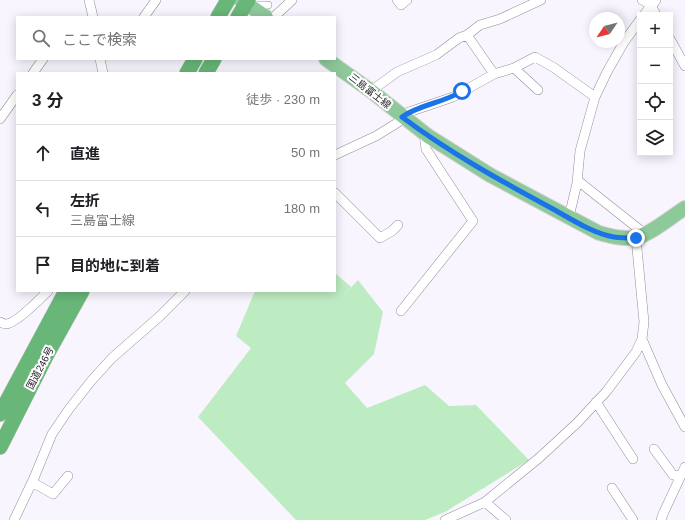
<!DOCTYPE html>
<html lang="ja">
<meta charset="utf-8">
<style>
body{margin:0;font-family:Arial,"Noto Sans JP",sans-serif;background:#f2f2f2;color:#202124}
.controls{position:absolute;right:12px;top:12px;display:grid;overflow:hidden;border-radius:0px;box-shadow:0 2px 10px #0003}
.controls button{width:36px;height:36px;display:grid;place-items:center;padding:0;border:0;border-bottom:1px solid #e0e0e0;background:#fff;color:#202124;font:20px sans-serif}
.compass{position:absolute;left:589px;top:12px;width:36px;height:36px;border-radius:50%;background:#fff;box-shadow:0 2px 10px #0003;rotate:235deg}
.stop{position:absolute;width:12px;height:12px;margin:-9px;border:3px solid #1a73e8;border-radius:50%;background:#fff}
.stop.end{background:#1a73e8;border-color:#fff;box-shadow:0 1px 4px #0008}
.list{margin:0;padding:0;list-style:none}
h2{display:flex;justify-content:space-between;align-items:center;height:52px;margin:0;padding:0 16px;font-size:17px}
h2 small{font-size:13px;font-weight:400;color:#757577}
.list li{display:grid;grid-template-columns:26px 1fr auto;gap:12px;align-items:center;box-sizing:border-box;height:56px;padding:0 16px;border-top:1px solid #e0e0e0}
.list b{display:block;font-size:15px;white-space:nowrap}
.list p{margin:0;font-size:13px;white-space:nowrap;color:#757577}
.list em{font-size:13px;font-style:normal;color:#757577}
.icon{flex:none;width:22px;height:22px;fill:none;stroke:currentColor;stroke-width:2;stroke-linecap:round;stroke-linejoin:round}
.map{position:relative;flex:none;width:685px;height:520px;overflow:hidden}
.search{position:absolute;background:#fff;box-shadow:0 2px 10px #0003;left:16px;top:16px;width:320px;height:44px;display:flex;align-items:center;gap:10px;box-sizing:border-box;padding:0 14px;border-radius:0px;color:#757577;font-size:15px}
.panel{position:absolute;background:#fff;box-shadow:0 2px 10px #0003;left:16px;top:72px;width:320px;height:220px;border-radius:0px}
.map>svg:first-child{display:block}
.green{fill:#bdecc2}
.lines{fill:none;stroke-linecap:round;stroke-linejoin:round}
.pedestrian-casing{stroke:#928c9a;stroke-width:8}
.minor-casing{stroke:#928c9a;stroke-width:10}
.tertiary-casing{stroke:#928c9a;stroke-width:12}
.primary-casing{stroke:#d4d3d4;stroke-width:16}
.trunk-casing{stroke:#d4d3d4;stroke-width:16}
.pedestrian{stroke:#fff;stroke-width:7}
.minor{stroke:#fff;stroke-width:9}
.tertiary{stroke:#fff;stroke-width:11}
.primary{stroke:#8ec99a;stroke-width:14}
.trunk{stroke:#68b778;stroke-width:15}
.route{stroke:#1a73e8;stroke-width:5}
.labels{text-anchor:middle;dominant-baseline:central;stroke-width:4;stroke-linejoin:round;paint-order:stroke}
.street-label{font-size:10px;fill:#262329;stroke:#fff}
</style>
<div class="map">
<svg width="685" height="520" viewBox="0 0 685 520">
<rect width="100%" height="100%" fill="#f9f5fe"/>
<!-- green -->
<path class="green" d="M 335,273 L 351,287 L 339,300 L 358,280 L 383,312 L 374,354 L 345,383 L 367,408 L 425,385 L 449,406 L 476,405 L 529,460 L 445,512 L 425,520 L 296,520 L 198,417 L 251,348 L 236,336 L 255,291 L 335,291 Z"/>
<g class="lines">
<defs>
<path id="pedestrian" d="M 252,5 L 268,5"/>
<path id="minor" d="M 89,0 L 93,17
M 397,0 L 401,5 L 407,0
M 642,0 L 651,5 L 656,15
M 644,15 L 651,5
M 144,17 L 156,0
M 274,17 L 292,0
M 467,35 L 494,74
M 670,39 L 685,66
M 100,59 L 103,73
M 514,68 L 538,90
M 33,73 L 43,59
M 371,91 L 397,72 L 436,55 L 459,38 L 467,35 L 480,25 L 500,19 L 541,0
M 0,119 L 17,95
M 335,155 L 376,136 L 397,123 L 409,112 L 453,97 L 494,74 L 514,68 L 535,57 L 553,67 L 595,97
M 577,180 L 645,234
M 335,193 L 380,238 L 392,231 L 398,225
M 569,217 L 577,183 L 580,151 L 595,97 L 607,72 L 624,42 L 640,20
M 401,311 L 473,221 L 426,149 L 424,133
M 0,322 C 2,323 4,324 6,324 C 16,324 41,298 48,291
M 642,339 L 662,385 L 685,427
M 596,402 L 633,459
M 654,449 L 673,475 L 680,476
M 32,482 L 53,494 L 68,476
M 612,488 L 633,520
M 485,502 L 506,520
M 14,520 L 34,478 L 52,434 L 69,409 L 92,380 L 112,358 L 160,316 L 185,291
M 445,520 L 485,502 L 539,458 L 577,423 L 606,392 L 636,352 L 642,339 L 644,322 L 636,238
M 661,520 L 663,514 L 685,467"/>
<path id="tertiary" d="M 651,5 L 655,0"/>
<path id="primary" d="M 241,0 L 266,17
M 326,59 L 371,91 L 428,136 L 490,175 L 599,233 C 611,236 624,240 637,237 C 651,234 672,216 685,208"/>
<path id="trunk" d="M 218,17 L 228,0
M 238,17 L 248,0
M 187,73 L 195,59
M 206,73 L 214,59
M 0,414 L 66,291
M 0,447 L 47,354 L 82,291"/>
</defs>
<!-- pedestrian casing -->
<use href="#pedestrian" class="pedestrian-casing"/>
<!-- minor casing -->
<use href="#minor" class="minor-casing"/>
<!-- tertiary casing -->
<use href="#tertiary" class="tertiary-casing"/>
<!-- primary casing -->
<use href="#primary" class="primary-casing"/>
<!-- trunk casing -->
<use href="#trunk" class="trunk-casing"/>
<!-- pedestrian -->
<use href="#pedestrian" class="pedestrian"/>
<!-- minor -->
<use href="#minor" class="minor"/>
<!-- tertiary -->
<use href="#tertiary" class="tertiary"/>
<!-- primary -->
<use href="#primary" class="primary"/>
<!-- trunk -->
<use href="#trunk" class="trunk"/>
</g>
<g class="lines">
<!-- route -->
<path class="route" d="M 462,91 C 444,103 420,104 402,117 C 450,153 501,181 553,209 C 571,219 594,234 614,237 C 621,238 629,238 636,238"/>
</g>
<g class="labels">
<!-- street labels -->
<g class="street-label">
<text transform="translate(370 91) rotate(38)">三島富士線</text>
<text transform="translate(40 368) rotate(-62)">国道246号</text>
</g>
</g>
</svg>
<div class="controls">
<button>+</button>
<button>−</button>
<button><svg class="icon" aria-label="locate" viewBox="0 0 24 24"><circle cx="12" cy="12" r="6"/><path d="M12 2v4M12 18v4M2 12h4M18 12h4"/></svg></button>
<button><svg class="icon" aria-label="layers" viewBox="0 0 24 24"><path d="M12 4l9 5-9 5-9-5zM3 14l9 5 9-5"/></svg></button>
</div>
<svg class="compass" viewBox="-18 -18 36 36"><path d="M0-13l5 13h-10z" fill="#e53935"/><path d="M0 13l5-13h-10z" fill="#757577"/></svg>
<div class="stop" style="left:462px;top:91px"></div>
<div class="stop end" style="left:636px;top:238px"></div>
<div class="search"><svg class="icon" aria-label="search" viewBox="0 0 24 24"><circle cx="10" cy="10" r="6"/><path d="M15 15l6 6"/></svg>ここで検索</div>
<section class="panel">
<h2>3 分<small>徒歩 · 230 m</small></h2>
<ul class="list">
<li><svg class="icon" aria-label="ahead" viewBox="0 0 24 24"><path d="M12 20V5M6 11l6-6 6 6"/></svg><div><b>直進</b></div><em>50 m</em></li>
<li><svg class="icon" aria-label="left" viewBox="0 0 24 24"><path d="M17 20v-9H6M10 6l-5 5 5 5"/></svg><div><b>左折</b><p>三島富士線</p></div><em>180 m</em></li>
<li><svg class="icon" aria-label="arrive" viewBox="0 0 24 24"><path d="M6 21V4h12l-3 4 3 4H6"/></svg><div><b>目的地に到着</b></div></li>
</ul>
</section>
</div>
